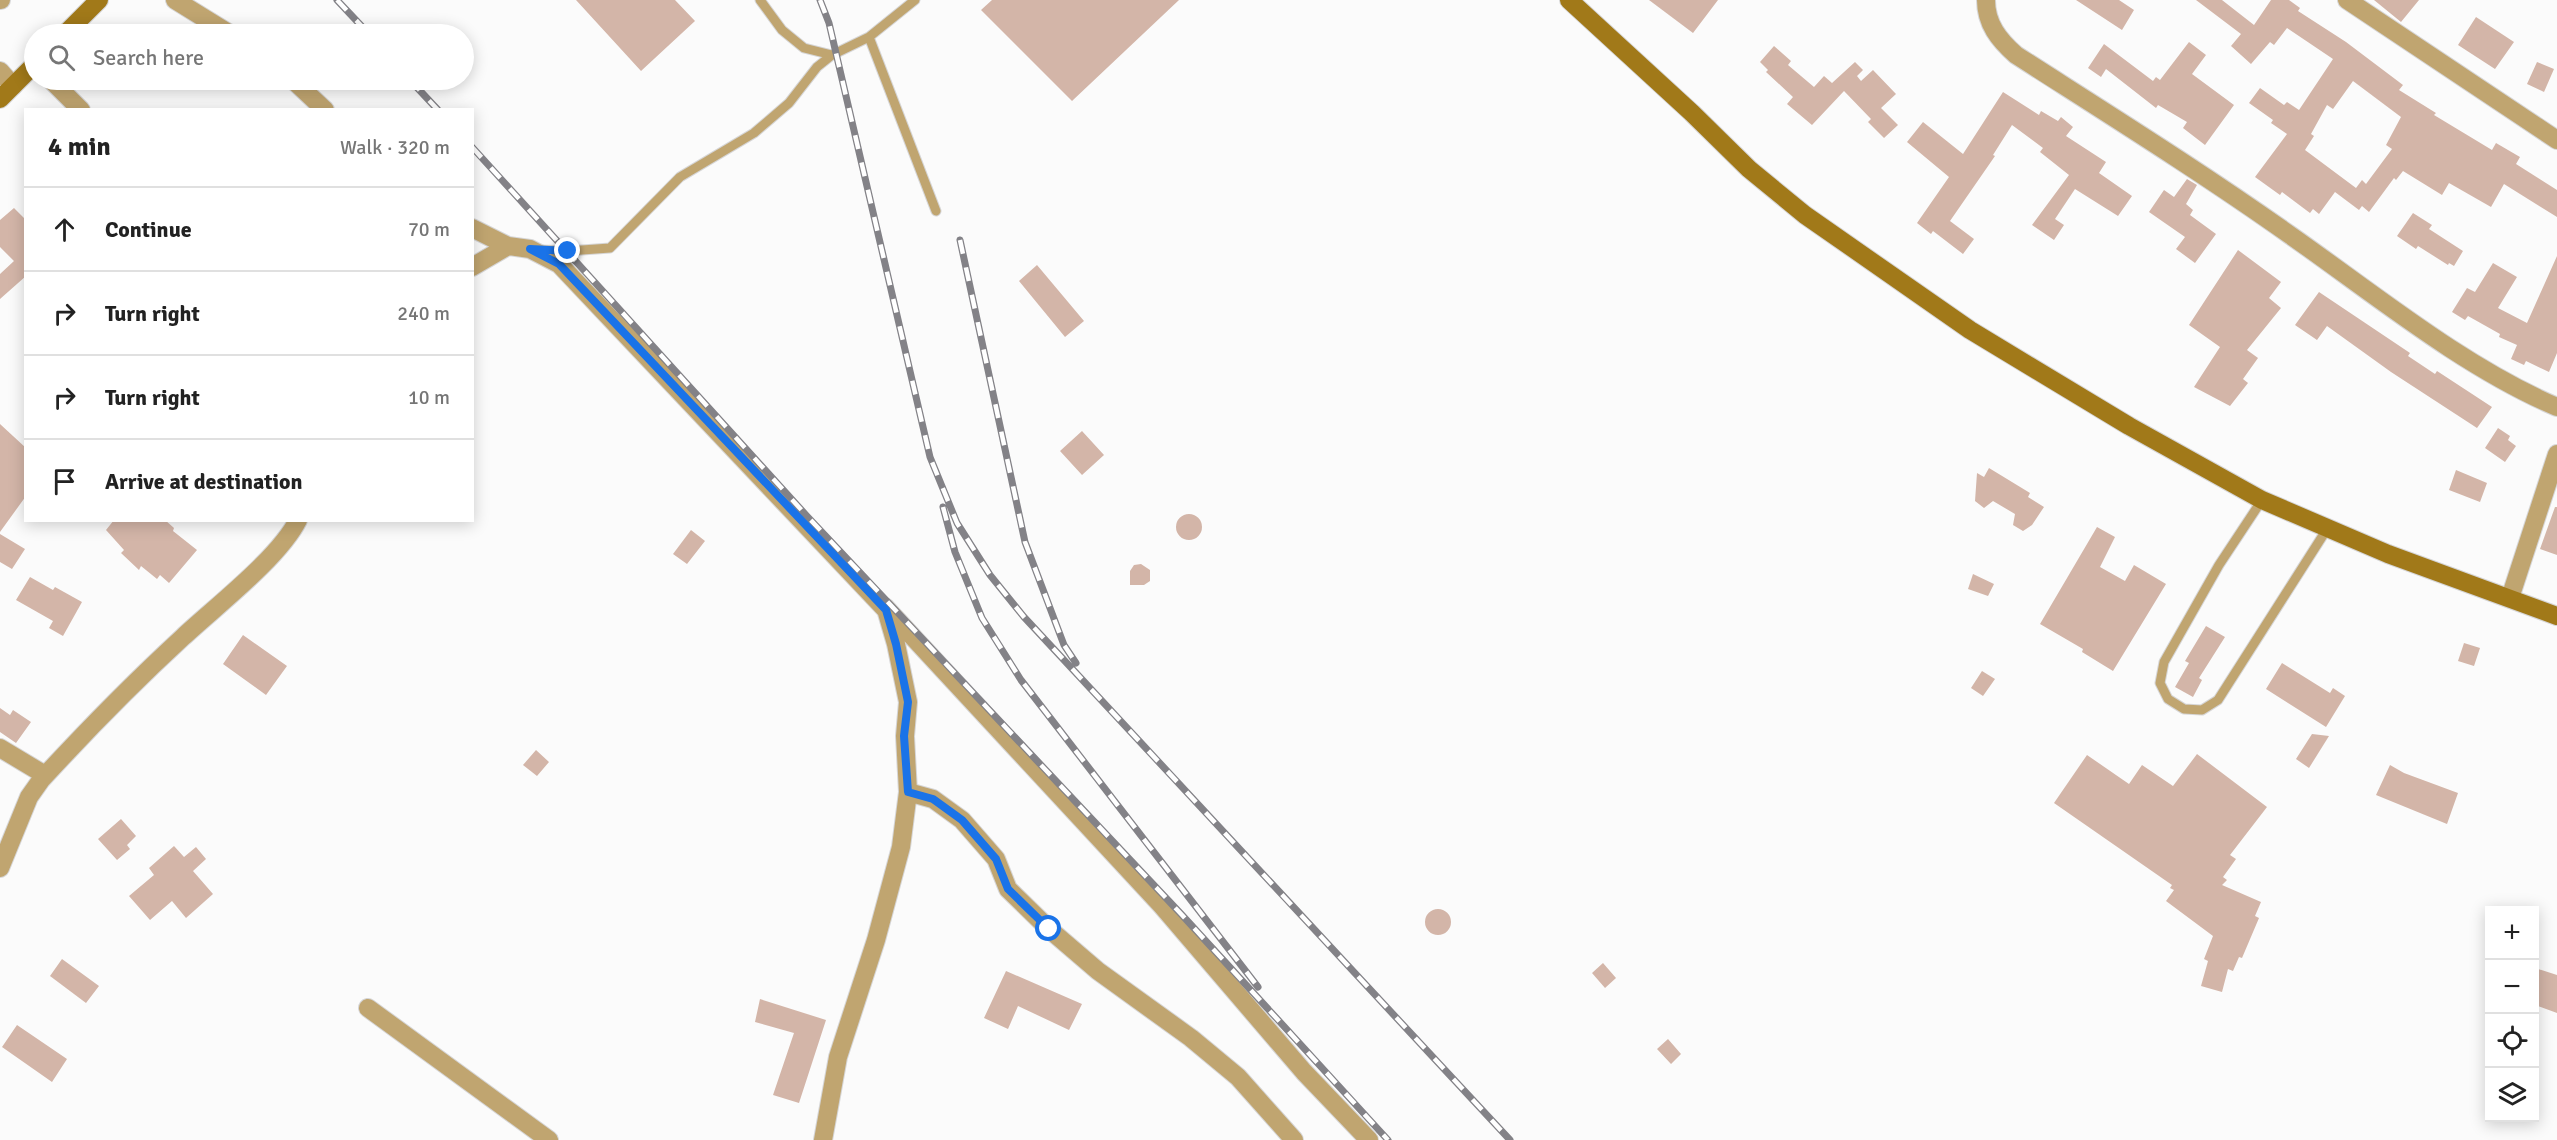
<!DOCTYPE html>
<meta charset="utf-8">
<style>
body{margin:0;font-family:Signika,sans-serif;background:#f2f2f2;color:#222}
.controls{position:absolute;right:18px;bottom:18px;display:grid;overflow:hidden;border-radius:0px;box-shadow:0 3px 15px #0003}
.controls button{width:54px;height:54px;display:grid;place-items:center;padding:0;border:0;border-bottom:2px solid #e0e0e0;background:#fff;color:#222;font:30px sans-serif}
.stop{position:absolute;width:18px;height:18px;margin:-14px;border:4px solid #1a73e8;border-radius:50%;background:#fff}
.stop.end{background:#1a73e8;border-color:#fff;box-shadow:0 2px 6px #0008}
.list{margin:0;padding:0;list-style:none}
h2{display:flex;justify-content:space-between;align-items:center;height:78px;margin:0;padding:0 24px;font-size:26px}
h2 small{font-size:20px;font-weight:400;color:#767676}
.list li{display:grid;grid-template-columns:39px 1fr auto;gap:18px;align-items:center;box-sizing:border-box;height:84px;padding:0 24px;border-top:2px solid #e0e0e0}
.list b{display:block;font-size:22px;white-space:nowrap}
.list em{font-size:20px;font-style:normal;color:#767676}
.icon{flex:none;width:33px;height:33px;fill:none;stroke:currentColor;stroke-width:2;stroke-linecap:round;stroke-linejoin:round}
.map{position:relative;flex:none;width:2557px;height:1140px;overflow:hidden}
.search{position:absolute;background:#fff;box-shadow:0 3px 15px #0003;left:24px;top:24px;width:450px;height:66px;display:flex;align-items:center;gap:15px;box-sizing:border-box;padding:0 21px;border-radius:33px;color:#767676;font-size:22px}
.panel{position:absolute;background:#fff;box-shadow:0 3px 15px #0003;left:24px;top:108px;width:450px;height:414px;border-radius:0px}
.map>svg:first-child{display:block}
.building{fill:#d3b5a8;fill-rule:evenodd}
.lines{fill:none;stroke-linecap:round;stroke-linejoin:round}
.lane-casing{stroke:#d6d6d7;stroke-width:11}
.street-casing{stroke:#d6d6d7;stroke-width:20}
.secondary-casing{stroke:#d6d6d7;stroke-width:20}
.lane{stroke:#c0a570;stroke-width:9}
.street{stroke:#c0a570;stroke-width:18}
.secondary{stroke:#a17919;stroke-width:18}
.rail-casing{stroke:#838287;stroke-width:7}
.rail{stroke:#fff;stroke-width:4.5;stroke-dasharray:14;stroke-linecap:butt}
.route{stroke:#1a73e8;stroke-width:8}
</style>
<div class="map">
<svg width="2557" height="1140" viewBox="0 0 2557 1140">
<rect width="100%" height="100%" fill="#fbfbfb"/>
<!-- building -->
<path class="building" d="M 576,0 L 675,0 L 695,21 L 641,71 Z
M 992,0 L 1179,0 L 1072,101 L 981,10 Z
M 1649,0 L 1718,0 L 1693,33 Z
M 2076,0 L 2119,0 L 2134,10 L 2122,30 Z
M 2196,0 L 2222,0 L 2254,25 L 2271,0 L 2289,0 L 2300,8 L 2298,11 L 2346,42 L 2403,85 L 2399,90 L 2436,113 L 2434,115 L 2492,150 L 2496,143 L 2520,157 L 2516,164 L 2557,190 L 2557,217 L 2504,184 L 2491,207 L 2449,183 L 2442,195 L 2403,171 L 2396,180 L 2394,178 L 2369,212 L 2362,206 L 2359,210 L 2335,192 L 2319,214 L 2313,209 L 2310,213 L 2282,192 L 2280,195 L 2255,177 L 2287,134 L 2271,123 L 2273,120 L 2249,103 L 2260,88 L 2284,105 L 2287,102 L 2299,110 L 2333,59 L 2287,28 L 2274,45 L 2270,42 L 2251,64 L 2231,46 L 2241,34 ZM 2353,81 L 2401,117 L 2386,145 L 2392,149 L 2366,184 L 2362,180 L 2356,188 L 2305,150 L 2314,136 L 2311,134 L 2327,105 L 2333,109 Z
M 2374,0 L 2419,0 L 2401,22 Z
M 2476,17 L 2514,42 L 2495,69 L 2458,45 Z
M 2189,42 L 2206,55 L 2192,74 L 2234,105 L 2205,145 L 2183,128 L 2187,122 L 2158,105 L 2156,108 L 2106,69 L 2101,77 L 2088,68 L 2104,44 L 2153,81 L 2156,77 L 2160,80 Z
M 1774,46 L 1791,61 L 1788,65 L 1814,87 L 1824,76 L 1832,83 L 1855,62 L 1863,70 L 1857,76 L 1861,81 L 1873,70 L 1896,94 L 1881,108 L 1898,125 L 1884,138 L 1868,122 L 1871,119 L 1844,91 L 1812,125 L 1787,104 L 1793,97 L 1766,72 L 1768,70 L 1760,62 Z
M 2537,62 L 2554,69 L 2544,92 L 2527,84 Z
M 2003,92 L 2039,115 L 2041,111 L 2058,121 L 2061,117 L 2073,127 L 2066,136 L 2106,162 L 2099,173 L 2132,196 L 2118,216 L 2075,189 L 2055,219 L 2064,225 L 2054,240 L 2032,225 L 2069,175 L 2040,152 L 2043,148 L 2012,125 L 1993,155 L 1995,156 L 1950,221 L 1974,239 L 1963,254 L 1933,231 L 1931,234 L 1917,223 L 1949,177 L 1907,142 L 1923,122 L 1963,154 Z
M 2187,179 L 2197,185 L 2186,204 L 2193,210 L 2190,215 L 2216,234 L 2195,263 L 2176,249 L 2185,237 L 2149,212 L 2164,190 L 2174,197 Z
M 14,208 L 26,220 L 26,276 L 0,299 L 0,274 L 14,261 L 0,247 L 0,220 Z
M 2413,213 L 2432,225 L 2429,229 L 2463,251 L 2454,266 L 2449,263 L 2448,265 L 2418,246 L 2416,249 L 2397,236 Z
M 2238,250 L 2281,282 L 2269,298 L 2281,308 L 2247,350 L 2258,358 L 2243,379 L 2248,383 L 2230,406 L 2194,387 L 2220,347 L 2189,325 Z
M 2557,256 L 2557,353 L 2549,372 L 2526,361 L 2524,365 L 2511,359 L 2517,345 L 2499,337 L 2500,334 L 2468,316 L 2465,320 L 2452,312 L 2467,288 L 2475,292 L 2493,263 L 2517,277 L 2498,308 L 2527,323 Z
M 1037,265 L 1084,321 L 1065,337 L 1019,281 Z
M 2319,292 L 2410,353 L 2408,356 L 2435,374 L 2437,371 L 2492,407 L 2477,428 L 2391,372 L 2327,326 L 2317,340 L 2295,325 Z
M 0,424 L 26,448 L 26,496 L 0,532 Z
M 2498,428 L 2510,436 L 2508,440 L 2516,446 L 2505,462 L 2485,448 Z
M 1082,431 L 1104,455 L 1082,475 L 1060,451 Z
M 1989,468 L 2030,493 L 2028,497 L 2044,507 L 2032,525 L 2023,531 L 2013,525 L 2015,514 L 1993,501 L 1984,508 L 1975,501 L 1977,473 L 1984,477 Z
M 2456,470 L 2487,483 L 2480,502 L 2449,490 Z
M 2555,507 L 2557,507 L 2557,555 L 2540,549 Z
M1176 527a13 13 0 1 1 26 0a13 13 0 1 1-26 0Z
M 114,520 L 165,520 L 174,528 L 173,531 L 197,550 L 169,583 L 160,575 L 157,579 L 141,566 L 139,570 L 121,553 L 124,550 L 106,530 Z
M 2097,527 L 2115,537 L 2100,567 L 2125,581 L 2134,565 L 2166,584 L 2113,671 L 2082,652 L 2083,649 L 2040,624 Z
M 691,530 L 705,541 L 687,564 L 673,554 Z
M 0,534 L 25,549 L 12,569 L 0,562 Z
M 1141,564 L 1150,570 L 1150,581 L 1144,585 L 1130,585 L 1130,571 L 1134,565 Z
M 1973,574 L 1994,584 L 1988,596 L 1968,589 Z
M 30,577 L 53,590 L 55,587 L 82,602 L 63,636 L 49,628 L 53,621 L 16,600 Z
M 2206,626 L 2225,637 L 2199,678 L 2202,680 L 2193,697 L 2175,687 L 2189,663 L 2185,661 Z
M 243,635 L 287,666 L 266,695 L 223,664 Z
M 2464,643 L 2480,648 L 2474,666 L 2458,661 Z
M 2282,663 L 2330,693 L 2333,688 L 2345,696 L 2326,727 L 2266,689 Z
M 1982,671 L 1995,679 L 1983,696 L 1971,688 Z
M 0,708 L 10,715 L 13,710 L 31,722 L 16,743 L 0,732 Z
M 2312,734 L 2329,736 L 2309,768 L 2296,759 Z
M 536,750 L 549,762 L 537,776 L 523,765 Z
M 2197,754 L 2267,807 L 2230,855 L 2236,859 L 2223,877 L 2227,880 L 2222,885 L 2261,902 L 2255,916 L 2259,918 L 2242,958 L 2239,957 L 2233,971 L 2228,969 L 2222,992 L 2201,986 L 2208,961 L 2204,959 L 2213,936 L 2166,901 L 2174,890 L 2170,888 L 2172,885 L 2054,803 L 2087,755 L 2129,784 L 2142,765 L 2173,786 Z
M 2390,765 L 2404,773 L 2458,793 L 2447,824 L 2376,795 Z
M 121,819 L 136,836 L 127,845 L 130,849 L 117,860 L 98,839 Z
M 174,846 L 184,857 L 196,847 L 206,859 L 193,871 L 213,894 L 186,918 L 172,901 L 150,920 L 129,896 L 154,875 L 149,868 Z
M1425 922a13 13 0 1 1 26 0a13 13 0 1 1-26 0Z
M 62,959 L 99,986 L 86,1003 L 50,976 Z
M 1603,963 L 1616,978 L 1605,988 L 1592,973 Z
M 2535,968 L 2557,975 L 2557,1013 L 2535,1005 Z
M 1006,971 L 1082,1004 L 1069,1030 L 1018,1006 L 1008,1029 L 984,1018 Z
M 760,999 L 826,1020 L 799,1103 L 773,1095 L 794,1033 L 755,1022 Z
M 17,1025 L 67,1059 L 52,1082 L 2,1047 Z
M 1668,1039 L 1681,1054 L 1671,1064 L 1657,1049 Z"/>
<g class="lines">
<defs>
<path id="lane" d="M 760,0 L 782,30 L 804,48 L 832,55
M 869,37 L 936,211
M 541,250 L 568,251 L 610,248 L 680,177 L 754,133 L 789,103 L 817,67 L 832,55 L 869,37 L 915,0
M 2262,500 L 2219,565 L 2164,662 L 2160,683 L 2168,699 L 2184,709 L 2202,710 L 2218,700 L 2327,529"/>
<path id="street" d="M 0,0 L 1,0
M 175,0 L 230,34
M 1986,0 C 1986,24 1999,40 2016,55 C 2108,114 2201,172 2290,235 C 2373,293 2463,367 2557,407
M 2347,0 L 2557,140
M 0,71 L 13,86
M 51,80 L 81,110
M 293,80 L 325,110
M 472,228 L 508,246 L 530,249 L 559,264 L 886,610
M 472,267 L 508,246
M 2510,598 L 2557,454
M 885,607 L 1162,906 L 1304,1072 L 1369,1140
M 0,748 L 45,775
M 908,792 L 933,799 L 962,820 L 996,859 L 1008,889 L 1049,929 L 1098,971 L 1191,1038 L 1238,1077 L 1294,1140
M 0,868 L 29,797 L 41,780 C 87,730 133,683 183,637 C 215,607 279,558 298,520
M 368,1008 L 549,1140
M 823,1140 L 838,1057 L 876,940 L 901,847 L 908,792 L 905,736 L 908,702 L 896,644 L 887,613"/>
<path id="secondary" d="M 1569,0 L 1692,113 L 1749,169 L 1805,215 L 1970,330 L 2129,426 L 2262,500 L 2388,554 L 2557,616
M 65,34 L 99,0
M 0,99 L 34,65"/>
</defs>
<!-- lane casing -->
<use href="#lane" class="lane-casing"/>
<!-- street casing -->
<use href="#street" class="street-casing"/>
<!-- secondary casing -->
<use href="#secondary" class="secondary-casing"/>
<!-- lane -->
<use href="#lane" class="lane"/>
<!-- street -->
<use href="#street" class="street"/>
<!-- secondary -->
<use href="#secondary" class="secondary"/>
<defs>
<path id="rail" d="M 337,0 L 369,34
M 820,0 L 829,23 L 930,457 L 957,523 L 990,575 L 1024,617 L 1510,1140
M 410,80 L 438,110
M 472,147 L 806,515 L 1182,915 L 1388,1140
M 960,240 L 1025,542 L 1064,645 L 1076,663
M 943,507 L 955,552 L 982,618 L 1021,680 L 1258,987"/>
</defs>
<!-- rail casing -->
<use href="#rail" class="rail-casing"/>
<!-- rail -->
<use href="#rail" class="rail"/>
</g>
<g class="lines">
<!-- route -->
<path class="route" d="M 568,251 L 530,249 L 559,264 L 886,610 L 896,644 L 908,702 L 904,736 L 908,792 L 933,799 L 962,820 L 996,859 L 1008,889 L 1049,929"/>
</g>
</svg>
<div class="controls">
<button>+</button>
<button>−</button>
<button><svg class="icon" aria-label="locate" viewBox="0 0 24 24"><circle cx="12" cy="12" r="6"/><path d="M12 2v4M12 18v4M2 12h4M18 12h4"/></svg></button>
<button><svg class="icon" aria-label="layers" viewBox="0 0 24 24"><path d="M12 4l9 5-9 5-9-5zM3 14l9 5 9-5"/></svg></button>
</div>
<div class="stop" style="left:1049px;top:929px"></div>
<div class="stop end" style="left:568px;top:251px"></div>
<div class="search"><svg class="icon" aria-label="search" viewBox="0 0 24 24"><circle cx="10" cy="10" r="6"/><path d="M15 15l6 6"/></svg>Search here</div>
<section class="panel">
<h2>4 min<small>Walk · 320 m</small></h2>
<ul class="list">
<li><svg class="icon" aria-label="ahead" viewBox="0 0 24 24"><path d="M12 20V5M6 11l6-6 6 6"/></svg><div><b>Continue</b></div><em>70 m</em></li>
<li><svg class="icon" aria-label="right" viewBox="0 0 24 24"><path d="M7 20v-9h11M14 6l5 5-5 5"/></svg><div><b>Turn right</b></div><em>240 m</em></li>
<li><svg class="icon" aria-label="right" viewBox="0 0 24 24"><path d="M7 20v-9h11M14 6l5 5-5 5"/></svg><div><b>Turn right</b></div><em>10 m</em></li>
<li><svg class="icon" aria-label="arrive" viewBox="0 0 24 24"><path d="M6 21V4h12l-3 4 3 4H6"/></svg><div><b>Arrive at destination</b></div></li>
</ul>
</section>
</div>
